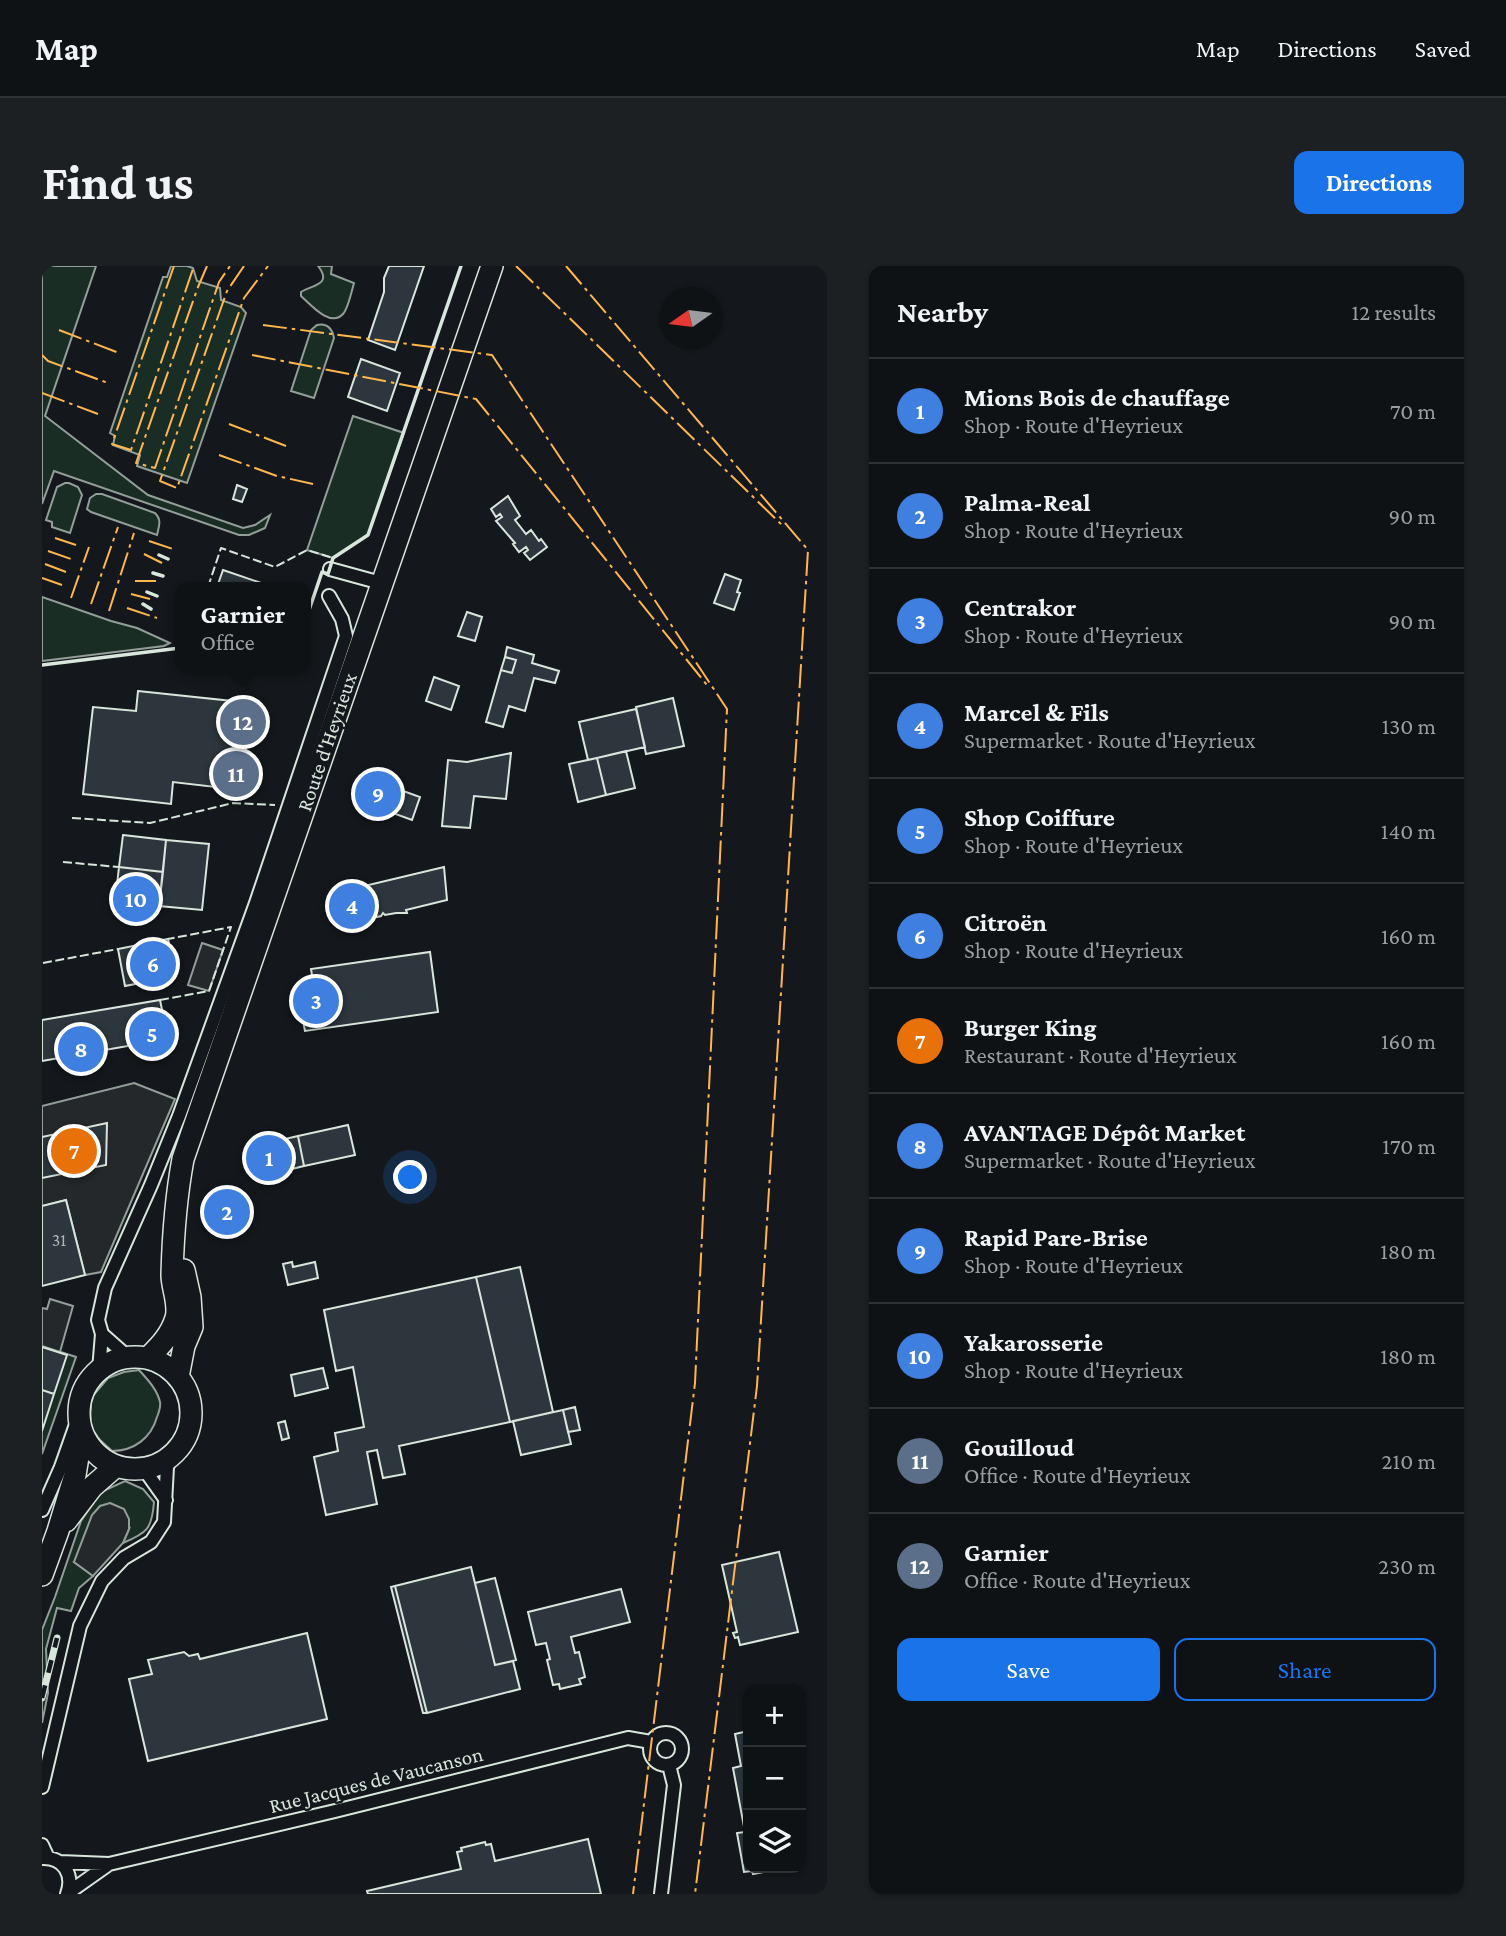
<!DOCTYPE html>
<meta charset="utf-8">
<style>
body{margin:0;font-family:"Crimson Pro",serif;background:#1d2022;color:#f1f3f6}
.controls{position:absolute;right:21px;bottom:21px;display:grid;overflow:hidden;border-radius:14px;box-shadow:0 2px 5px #0004}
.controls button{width:63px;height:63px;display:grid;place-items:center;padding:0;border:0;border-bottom:2px solid #2f3234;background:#0f1215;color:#f1f3f6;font:35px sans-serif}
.compass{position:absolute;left:617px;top:21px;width:63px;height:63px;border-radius:50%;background:#0f1215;box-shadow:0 2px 5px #0004;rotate:256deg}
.you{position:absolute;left:369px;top:912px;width:24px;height:24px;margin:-18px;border:5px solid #fff;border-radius:50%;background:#1a73e8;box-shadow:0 0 0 10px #1a73e833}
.badge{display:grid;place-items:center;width:46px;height:46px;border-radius:50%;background:#1a73e8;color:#fff;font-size:23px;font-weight:700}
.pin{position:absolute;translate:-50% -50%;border:4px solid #fff;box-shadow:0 2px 7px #0006}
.popup{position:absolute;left:133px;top:316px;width:136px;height:91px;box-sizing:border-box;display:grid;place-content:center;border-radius:14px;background:#0f1215;filter:drop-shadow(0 2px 5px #0005);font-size:23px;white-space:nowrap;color:#9b9ea0}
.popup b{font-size:26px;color:#f1f3f6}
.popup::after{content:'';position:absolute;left:50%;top:100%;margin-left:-14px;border:14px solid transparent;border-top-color:#0f1215}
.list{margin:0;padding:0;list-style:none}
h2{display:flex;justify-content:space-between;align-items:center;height:91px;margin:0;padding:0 28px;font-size:30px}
h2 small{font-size:23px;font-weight:400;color:#9b9ea0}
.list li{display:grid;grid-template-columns:46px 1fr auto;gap:21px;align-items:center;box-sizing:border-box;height:105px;padding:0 28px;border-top:2px solid #2f3234}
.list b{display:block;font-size:26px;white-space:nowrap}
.list p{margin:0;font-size:23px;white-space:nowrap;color:#9b9ea0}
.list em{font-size:23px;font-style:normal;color:#9b9ea0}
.actions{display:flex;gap:14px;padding:21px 28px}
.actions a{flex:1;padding:16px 0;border:2px solid #1a73e8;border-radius:14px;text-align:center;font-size:24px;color:#1a73e8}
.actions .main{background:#1a73e8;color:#fff}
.icon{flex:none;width:38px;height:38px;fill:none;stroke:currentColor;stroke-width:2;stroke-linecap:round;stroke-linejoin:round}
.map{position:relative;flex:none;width:785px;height:1628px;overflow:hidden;border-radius:14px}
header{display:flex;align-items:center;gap:42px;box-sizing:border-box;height:98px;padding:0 35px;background:#0f1215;border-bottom:2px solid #2f3234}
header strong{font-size:33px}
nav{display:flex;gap:38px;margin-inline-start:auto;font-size:24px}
.intro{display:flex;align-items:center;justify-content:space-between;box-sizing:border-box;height:168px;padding:0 42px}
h1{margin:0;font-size:49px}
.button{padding:18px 32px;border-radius:14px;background:#1a73e8;color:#fff;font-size:24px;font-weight:700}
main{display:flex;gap:42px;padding:0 42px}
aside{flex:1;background:#0f1215;border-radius:14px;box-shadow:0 2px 5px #0004}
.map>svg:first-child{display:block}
.green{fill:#1a2d24;stroke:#939e99;stroke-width:2}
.parking{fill:#24282b;stroke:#939e99;stroke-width:2}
.building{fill:#2c363c;stroke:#d8e6dc;stroke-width:2}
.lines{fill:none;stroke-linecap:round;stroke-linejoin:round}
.minor-casing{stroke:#d8e6dc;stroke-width:16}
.primary-casing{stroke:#d8e6dc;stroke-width:24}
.minor{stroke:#14181c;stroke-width:12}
.primary{stroke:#14181c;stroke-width:21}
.rail-casing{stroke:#d8e6dc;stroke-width:7}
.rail{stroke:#14181c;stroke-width:4.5;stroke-dasharray:13;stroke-linecap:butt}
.fence{stroke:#d8e6dc;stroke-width:2;stroke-dasharray:9 3.5;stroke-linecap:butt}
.wall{stroke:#d8e6dc;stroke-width:3.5}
.power{stroke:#ffb74d;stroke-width:2;stroke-dasharray:24 5 3.5 5;stroke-linecap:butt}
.labels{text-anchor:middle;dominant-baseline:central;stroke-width:5;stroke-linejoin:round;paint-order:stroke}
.number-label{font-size:18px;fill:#adbab4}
.street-label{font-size:21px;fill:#d8e6dc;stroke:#14181c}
</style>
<header>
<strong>Map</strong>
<nav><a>Map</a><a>Directions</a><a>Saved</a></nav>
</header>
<div class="intro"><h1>Find us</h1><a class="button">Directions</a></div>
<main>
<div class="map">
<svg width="785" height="1628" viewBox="0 0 785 1628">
<rect width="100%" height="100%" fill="#14181c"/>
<!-- green -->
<path class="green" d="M 0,0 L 54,0 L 3,150 L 106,229 L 201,262 L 213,259 L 228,249 L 223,262 L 207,269 L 197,269 L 12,205 L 0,238 Z
M 129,0 L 145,0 L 151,2 L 155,15 L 178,22 L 179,34 L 199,41 L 204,47 L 145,217 L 95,200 L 98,189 L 71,179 L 73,170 L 68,167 L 121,11 L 125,11 Z
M 276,0 L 290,0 L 289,8 L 312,17 C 310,24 306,43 301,48 C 288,62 268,38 259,30 L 259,26 C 270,19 291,19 276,0 Z
M 275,59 C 285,57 290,62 292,72 L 272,132 L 249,125 L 269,64 Z
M 311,150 L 362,167 L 326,269 L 291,292 L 265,284 Z
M 23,217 L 27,217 L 36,221 L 40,229 L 28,267 L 10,261 L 10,256 L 4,254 L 15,221 Z
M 54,228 L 60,228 L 113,247 C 120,254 117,260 115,269 L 49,246 L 45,243 L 48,232 Z
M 0,331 L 69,355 L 95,362 L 128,377 L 122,380 L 0,395 Z
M 0,1080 L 34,1091 L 0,1188 Z
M 97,1104 C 105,1113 115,1123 118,1136 C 119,1141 117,1146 115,1151 C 109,1172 92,1185 70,1185 L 58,1174 L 48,1160 L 49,1132 L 66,1112 L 82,1106 Z
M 83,1215 L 101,1223 L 112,1236 C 110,1263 105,1267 81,1277 L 87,1263 L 32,1296 L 51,1310 L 37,1322 L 29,1345 L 15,1342 L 4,1383 L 6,1427 L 0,1457 L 0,1364 L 13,1331 L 39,1255 L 59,1226 Z"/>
<!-- parking -->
<path class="parking" d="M 160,677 L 181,684 L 167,725 L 146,719 Z
M 92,817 L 133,833 L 59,1006 L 43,1009 L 24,934 L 0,940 L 0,840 Z
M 8,1033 L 31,1040 L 18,1086 L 0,1080 L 0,1042 L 5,1043 Z
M 68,1237 L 82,1243 L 87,1253 L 87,1263 L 81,1277 L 51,1310 L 32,1296 L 50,1249 L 58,1240 Z"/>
<!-- building -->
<path class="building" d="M 347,0 L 382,0 L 353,84 L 326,74 L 342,26 L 342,12 Z
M 319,93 L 358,107 L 345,145 L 306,131 Z
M 195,219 L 205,223 L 200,236 L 191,233 Z
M 466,230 L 478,250 L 473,254 L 484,268 L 489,264 L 497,275 L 499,273 L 505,281 L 488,294 L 482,287 L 486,284 L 484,281 L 477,286 L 471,278 L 473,277 L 454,255 L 460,251 L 458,248 L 454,251 L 449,243 Z
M 181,304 L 231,321 L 175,321 Z
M 683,308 L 699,314 L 695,326 L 698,327 L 692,344 L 672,337 Z
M 425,346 L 440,351 L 433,375 L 416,370 Z
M 465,381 L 492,389 L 490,397 L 517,405 L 513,417 L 492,412 L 483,445 L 467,440 L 461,461 L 444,456 L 459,404 L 470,407 L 474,394 L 463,391 Z
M 463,391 L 474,394 L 470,407 L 459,404 Z
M 392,411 L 417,420 L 409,444 L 384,435 Z
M 96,425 L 209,437 L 199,524 L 131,516 L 129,538 L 41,528 L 51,441 L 94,445 Z
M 631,432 L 642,480 L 604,488 L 594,441 Z
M 594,443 L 603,481 L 546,494 L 537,456 Z
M 584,485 L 593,522 L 564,529 L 555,492 Z
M 469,487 L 464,533 L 432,530 L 428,562 L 400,560 L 406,494 L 425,496 Z
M 555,492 L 564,529 L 536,536 L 527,498 Z
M 353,522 L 378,531 L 370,554 L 345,545 Z
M 81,569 L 124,574 L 121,606 L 77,601 Z
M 124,574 L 167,578 L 160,644 L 117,640 Z
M 77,601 L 121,606 L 117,640 L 73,636 Z
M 402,601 L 405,634 L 364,644 L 365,647 L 354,647 L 343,649 L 341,647 L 339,650 L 301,659 L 298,648 L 296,649 L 293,627 Z
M 126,673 L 134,710 L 83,720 L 76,683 Z
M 388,686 L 396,746 L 263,765 L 258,739 L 264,738 L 263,734 L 274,733 L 269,703 Z
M 118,734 L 126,773 L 0,795 L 0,754 Z
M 65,857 L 64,899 L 0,912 L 0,871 Z
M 306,859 L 313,889 L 262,900 L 256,870 Z
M 256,870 L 262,900 L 250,903 L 243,873 Z
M 24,934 L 43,1009 L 0,1020 L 0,940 Z
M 250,996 L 251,1001 L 273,996 L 276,1012 L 246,1019 L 241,998 Z
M 478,1001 L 511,1146 L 468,1156 L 434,1011 Z
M 434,1011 L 468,1156 L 357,1180 L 363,1208 L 341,1212 L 335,1184 L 325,1186 L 335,1238 L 284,1249 L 272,1191 L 296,1185 L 293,1167 L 322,1161 L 311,1101 L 294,1105 L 282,1044 Z
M 0,1081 L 25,1089 L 12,1128 L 0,1124 Z
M 281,1102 L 286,1122 L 253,1130 L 249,1109 Z
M 0,1124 L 12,1128 L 0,1165 Z
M 533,1141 L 538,1164 L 526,1166 L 521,1144 Z
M 521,1144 L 529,1178 L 479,1189 L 471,1155 Z
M 243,1155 L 247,1172 L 240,1174 L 236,1157 Z
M 737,1286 L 756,1366 L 698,1379 L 696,1371 L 693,1372 L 691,1367 L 695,1366 L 680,1299 Z
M 429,1301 L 453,1399 L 471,1395 L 478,1423 L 385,1447 L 353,1320 Z
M 453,1312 L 474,1394 L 453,1399 L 433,1317 Z
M 353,1320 L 385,1447 L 381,1447 L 349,1321 Z
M 579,1323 L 588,1356 L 529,1371 L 533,1387 L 537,1386 L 543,1411 L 537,1413 L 539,1418 L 518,1423 L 517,1418 L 511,1419 L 505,1394 L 508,1393 L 504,1377 L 494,1379 L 486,1346 Z
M 265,1367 L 285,1453 L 106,1495 L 87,1413 L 110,1408 L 106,1394 L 142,1386 L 147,1390 L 156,1388 L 158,1393 Z
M 706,1465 L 706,1602 L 742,1602 L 711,1608 L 710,1605 L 702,1606 L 695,1567 L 703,1566 L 691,1502 L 699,1500 L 693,1468 Z
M 546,1573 L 559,1628 L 326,1628 L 325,1625 L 419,1603 L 415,1586 L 420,1585 L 419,1582 L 443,1576 L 444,1579 L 449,1578 L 453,1595 Z"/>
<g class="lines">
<defs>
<path id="minor" d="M 288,303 L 339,317
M 60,1068 L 86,1091
M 57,1104 L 60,1068 L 56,1054 L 63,1022 L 109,919 L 137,850 L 214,637 L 304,370 L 300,353 L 287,330
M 102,1203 L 124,1234
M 0,1244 L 19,1201 L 37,1150
M608 1483a16 16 0 1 1 32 0a16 16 0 1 1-32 0Z
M 0,1521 L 38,1360 L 60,1315 L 82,1292 L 109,1276 L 122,1256 L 125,1201 L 130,1190
M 0,1579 L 6,1592
M 0,1592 C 22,1591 32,1609 25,1628
M 18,1596 L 67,1598 L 293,1545 L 586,1472 L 609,1476
M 26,1627 L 67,1598
M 619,1628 L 632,1519 L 627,1499"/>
<path id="primary" d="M37 1147a56 56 0 1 1 112 0a56 56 0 1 1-112 0Z
M 106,1092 C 118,1080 129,1069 134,1052 C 138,1039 130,1022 130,1009 C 131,970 134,931 141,893 L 450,0
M 136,1111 L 142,1080 L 150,1061 L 148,1031 L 142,1004
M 24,1255 L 50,1221 L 74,1200
M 0,1309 L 16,1265 L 33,1209 L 40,1166"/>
</defs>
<!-- minor casing -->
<use href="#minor" class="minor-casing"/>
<!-- primary casing -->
<use href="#primary" class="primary-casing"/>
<!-- minor -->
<use href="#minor" class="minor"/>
<!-- primary -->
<use href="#primary" class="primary"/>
<defs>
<path id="rail" d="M 0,1432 L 15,1372"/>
</defs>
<!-- rail casing -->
<use href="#rail" class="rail-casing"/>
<!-- rail -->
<use href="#rail" class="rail"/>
<!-- fence -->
<path class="fence" d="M 166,321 L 179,282 L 233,301 L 265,284 L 291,292
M 30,552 L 108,557 L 191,537 L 233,539
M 21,596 L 77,601
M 1,697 L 76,683
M 118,734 L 167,725 L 189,661 L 126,673"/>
<!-- wall -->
<path class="wall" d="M 117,289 L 126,293
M 111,307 L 121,310
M 105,326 L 115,330
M 101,338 L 109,343
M 264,353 L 280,306 L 286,308 L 291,292 L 326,269 L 419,0
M 0,399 L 138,382"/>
<!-- power -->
<path class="power" d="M 132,0 L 70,178 L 89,184 L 152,0
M 165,0 L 156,21 L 94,197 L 113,202 L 177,16 L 188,0
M 202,0 L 185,25 L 118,215 L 135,222 L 202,32 L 226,0
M 474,0 L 741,260
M 524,0 L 766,284 L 715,1120 L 653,1628
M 221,59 L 450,89 L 685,443 L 653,1117 L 591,1628
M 17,64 L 77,87
M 0,89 L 6,95 L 66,117
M 210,89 L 434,133 L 665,419
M 0,127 L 56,148
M 187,158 L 244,180
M 177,189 L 235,210 L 271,218
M 13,272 L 34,279
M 107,275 L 134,284
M 6,285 L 29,293
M 102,288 L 120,297
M 3,298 L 24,306
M 0,312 L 20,319
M 93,315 L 114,315
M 89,328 L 108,333
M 29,332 L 47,281
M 49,338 L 76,261
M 85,342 L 115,352
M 67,345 L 92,267"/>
</g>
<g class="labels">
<!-- number labels -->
<g class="number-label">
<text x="17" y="974">31</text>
</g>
<!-- street labels -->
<g class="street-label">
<text transform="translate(285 476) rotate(-71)">Route d'Heyrieux</text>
<text transform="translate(334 1514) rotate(-14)">Rue Jacques de Vaucanson</text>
</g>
</g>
</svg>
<div class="controls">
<button>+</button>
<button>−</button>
<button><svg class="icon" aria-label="layers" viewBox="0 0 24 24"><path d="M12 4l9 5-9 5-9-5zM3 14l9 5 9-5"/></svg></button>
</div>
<svg class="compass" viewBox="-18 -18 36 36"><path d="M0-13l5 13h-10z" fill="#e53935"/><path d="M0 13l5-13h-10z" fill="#9b9ea0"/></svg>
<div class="you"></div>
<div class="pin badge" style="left:227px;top:892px;background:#3f7fe0">1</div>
<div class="pin badge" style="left:185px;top:946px;background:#3f7fe0">2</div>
<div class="pin badge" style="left:274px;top:735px;background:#3f7fe0">3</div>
<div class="pin badge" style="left:310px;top:640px;background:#3f7fe0">4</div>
<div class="pin badge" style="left:110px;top:768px;background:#3f7fe0">5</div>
<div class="pin badge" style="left:111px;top:698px;background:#3f7fe0">6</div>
<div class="pin badge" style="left:32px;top:885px;background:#e8710a">7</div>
<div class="pin badge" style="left:39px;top:783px;background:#3f7fe0">8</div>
<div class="pin badge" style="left:336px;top:528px;background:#3f7fe0">9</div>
<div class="pin badge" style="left:94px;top:633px;background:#3f7fe0">10</div>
<div class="pin badge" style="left:194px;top:508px;background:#5c6f8a">11</div>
<div class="pin badge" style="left:201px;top:456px;background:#5c6f8a">12</div>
<div class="popup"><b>Garnier</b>Office</div>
</div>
<aside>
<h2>Nearby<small>12 results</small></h2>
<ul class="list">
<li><span class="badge" style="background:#3f7fe0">1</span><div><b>Mions Bois de chauffage</b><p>Shop · Route d'Heyrieux</p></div><em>70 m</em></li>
<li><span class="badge" style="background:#3f7fe0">2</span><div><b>Palma-Real</b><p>Shop · Route d'Heyrieux</p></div><em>90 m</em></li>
<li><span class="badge" style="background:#3f7fe0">3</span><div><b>Centrakor</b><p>Shop · Route d'Heyrieux</p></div><em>90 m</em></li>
<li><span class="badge" style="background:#3f7fe0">4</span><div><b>Marcel &amp; Fils</b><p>Supermarket · Route d'Heyrieux</p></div><em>130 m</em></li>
<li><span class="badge" style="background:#3f7fe0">5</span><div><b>Shop Coiffure</b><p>Shop · Route d'Heyrieux</p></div><em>140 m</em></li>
<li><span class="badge" style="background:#3f7fe0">6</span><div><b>Citroën</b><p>Shop · Route d'Heyrieux</p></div><em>160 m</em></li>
<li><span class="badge" style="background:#e8710a">7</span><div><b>Burger King</b><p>Restaurant · Route d'Heyrieux</p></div><em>160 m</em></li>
<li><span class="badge" style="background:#3f7fe0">8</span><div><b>AVANTAGE Dépôt Market</b><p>Supermarket · Route d'Heyrieux</p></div><em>170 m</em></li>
<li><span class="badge" style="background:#3f7fe0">9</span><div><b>Rapid Pare-Brise</b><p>Shop · Route d'Heyrieux</p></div><em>180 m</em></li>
<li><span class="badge" style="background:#3f7fe0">10</span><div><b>Yakarosserie</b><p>Shop · Route d'Heyrieux</p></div><em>180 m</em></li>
<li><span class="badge" style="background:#5c6f8a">11</span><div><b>Gouilloud</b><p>Office · Route d'Heyrieux</p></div><em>210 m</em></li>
<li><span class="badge" style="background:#5c6f8a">12</span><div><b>Garnier</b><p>Office · Route d'Heyrieux</p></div><em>230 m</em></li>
</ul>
<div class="actions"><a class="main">Save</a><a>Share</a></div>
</aside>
</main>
